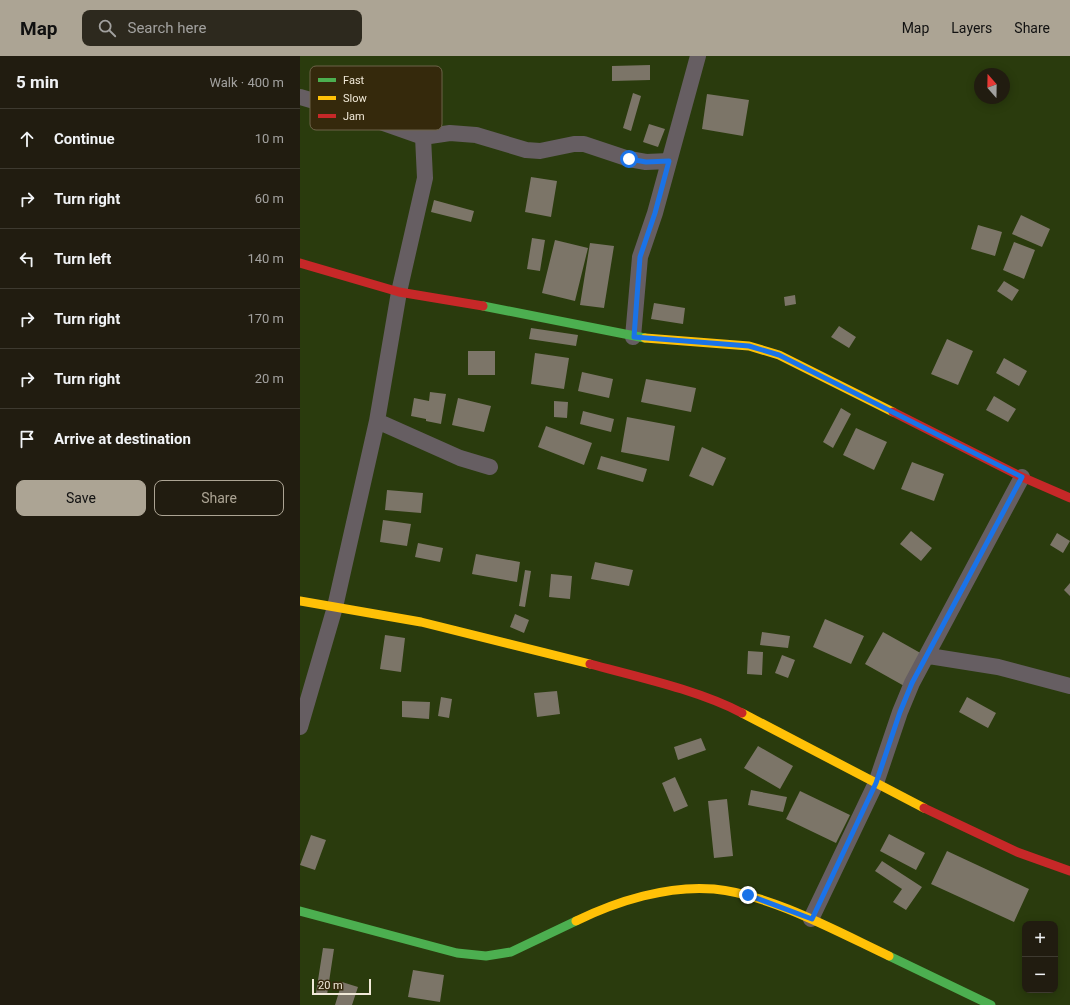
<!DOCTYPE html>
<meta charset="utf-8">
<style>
body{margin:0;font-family:Roboto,sans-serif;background:#2d291e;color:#f1f3f6}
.controls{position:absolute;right:12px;bottom:12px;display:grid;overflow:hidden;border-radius:8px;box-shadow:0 2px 10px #0003}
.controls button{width:36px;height:36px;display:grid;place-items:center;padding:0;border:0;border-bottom:1px solid #3e3a30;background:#211c10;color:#f1f3f6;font:20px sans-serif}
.compass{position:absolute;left:674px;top:12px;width:36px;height:36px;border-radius:50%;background:#211c10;box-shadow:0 2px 10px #0003;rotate:340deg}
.scale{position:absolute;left:12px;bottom:10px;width:59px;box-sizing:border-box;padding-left:4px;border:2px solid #f1e9d8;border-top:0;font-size:11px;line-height:14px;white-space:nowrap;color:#f1e9d8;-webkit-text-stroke:3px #35290c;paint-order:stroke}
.stop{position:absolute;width:12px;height:12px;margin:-9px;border:3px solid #1a73e8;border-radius:50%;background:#fff}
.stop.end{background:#1a73e8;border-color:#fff;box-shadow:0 1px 4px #0008}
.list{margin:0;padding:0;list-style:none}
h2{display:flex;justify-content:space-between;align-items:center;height:52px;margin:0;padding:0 16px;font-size:17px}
h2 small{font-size:13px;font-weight:400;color:#a2a19f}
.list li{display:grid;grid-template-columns:26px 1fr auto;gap:12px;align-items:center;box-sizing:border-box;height:60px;padding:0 16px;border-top:1px solid #3e3a30}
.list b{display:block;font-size:15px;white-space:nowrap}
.list em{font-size:13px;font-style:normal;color:#a2a19f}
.actions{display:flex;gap:8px;padding:12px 16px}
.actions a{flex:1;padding:9px 0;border:1px solid #aca494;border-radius:8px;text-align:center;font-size:14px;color:#aca494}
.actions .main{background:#aca494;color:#111}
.icon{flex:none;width:22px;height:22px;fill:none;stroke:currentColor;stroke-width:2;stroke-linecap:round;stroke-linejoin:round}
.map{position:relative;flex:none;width:770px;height:949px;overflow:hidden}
header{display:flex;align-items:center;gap:24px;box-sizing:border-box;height:56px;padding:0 20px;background:#aca494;color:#111}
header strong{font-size:19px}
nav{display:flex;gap:22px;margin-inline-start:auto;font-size:14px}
.search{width:280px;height:36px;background:#2d291e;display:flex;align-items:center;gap:10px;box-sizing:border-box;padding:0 14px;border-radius:8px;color:#a2a19f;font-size:15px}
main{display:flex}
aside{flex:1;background:#211c10}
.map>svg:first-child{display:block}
.green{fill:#2a3b0d;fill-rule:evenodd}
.building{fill:#7c7568}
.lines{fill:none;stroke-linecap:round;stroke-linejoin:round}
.street{stroke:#665e62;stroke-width:16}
.fast{stroke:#4caf50;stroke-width:9}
.slow{stroke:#ffc107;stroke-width:9}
.jam{stroke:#c62828;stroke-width:9}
.route{stroke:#1a73e8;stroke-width:5}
.key{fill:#35290c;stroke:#6d6349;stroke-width:1}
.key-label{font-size:11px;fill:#f1e9d8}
</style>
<header>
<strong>Map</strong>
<div class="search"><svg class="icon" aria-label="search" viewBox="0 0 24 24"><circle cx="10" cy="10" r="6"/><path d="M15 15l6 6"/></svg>Search here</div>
<nav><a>Map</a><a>Layers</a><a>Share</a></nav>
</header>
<main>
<aside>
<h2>5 min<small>Walk · 400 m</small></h2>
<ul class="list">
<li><svg class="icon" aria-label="ahead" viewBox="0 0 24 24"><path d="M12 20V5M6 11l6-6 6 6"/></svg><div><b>Continue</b></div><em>10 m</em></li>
<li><svg class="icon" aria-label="right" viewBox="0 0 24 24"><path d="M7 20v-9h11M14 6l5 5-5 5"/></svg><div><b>Turn right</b></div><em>60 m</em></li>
<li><svg class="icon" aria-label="left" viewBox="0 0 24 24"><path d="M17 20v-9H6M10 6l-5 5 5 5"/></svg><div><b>Turn left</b></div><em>140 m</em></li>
<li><svg class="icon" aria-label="right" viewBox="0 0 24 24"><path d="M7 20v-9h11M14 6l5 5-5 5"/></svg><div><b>Turn right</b></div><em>170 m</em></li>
<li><svg class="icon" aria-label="right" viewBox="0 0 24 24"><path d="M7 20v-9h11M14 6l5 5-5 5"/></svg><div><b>Turn right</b></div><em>20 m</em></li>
<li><svg class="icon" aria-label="arrive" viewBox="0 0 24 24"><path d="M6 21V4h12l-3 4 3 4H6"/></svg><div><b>Arrive at destination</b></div></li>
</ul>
<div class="actions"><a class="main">Save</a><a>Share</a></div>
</aside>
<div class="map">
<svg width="770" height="949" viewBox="0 0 770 949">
<rect width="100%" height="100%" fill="#2c2515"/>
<!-- green -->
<path class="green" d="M 0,0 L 770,0 L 770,949 L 0,949 ZM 680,18 L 704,18 L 704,42 L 680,42 ZM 725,868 L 755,868 L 755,934 L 725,934 Z"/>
<!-- building -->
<path class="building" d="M 350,9 L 350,24 L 312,25 L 312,10 Z
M 333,37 L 341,40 L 331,75 L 323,72 Z
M 407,38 L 449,44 L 443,80 L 402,73 Z
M 349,68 L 365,73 L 358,91 L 343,86 Z
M 231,121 L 257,125 L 251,161 L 225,156 Z
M 134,144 L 174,155 L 171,166 L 131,156 Z
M 721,159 L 750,173 L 742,191 L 712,178 Z
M 678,169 L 702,176 L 695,200 L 671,193 Z
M 232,182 L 245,184 L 240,215 L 227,213 Z
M 255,184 L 288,192 L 275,245 L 242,237 Z
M 714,186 L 735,194 L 724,223 L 703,214 Z
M 290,187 L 314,190 L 304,252 L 280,249 Z
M 704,225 L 719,234 L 712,245 L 697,235 Z
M 495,239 L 496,248 L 485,250 L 484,241 Z
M 354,247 L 385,252 L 383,268 L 351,263 Z
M 539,270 L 556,281 L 549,292 L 531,281 Z
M 231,272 L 278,279 L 276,290 L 229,283 Z
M 647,283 L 673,295 L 658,329 L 631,318 Z
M 168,295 L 195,295 L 195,319 L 168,319 Z
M 235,297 L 269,302 L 264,333 L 231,328 Z
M 704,302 L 727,315 L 719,330 L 696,317 Z
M 282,316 L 313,323 L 309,342 L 278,335 Z
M 346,323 L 396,332 L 391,356 L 341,346 Z
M 130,336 L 146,338 L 141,368 L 126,365 L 126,363 L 111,360 L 114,342 L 129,345 Z
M 694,340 L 716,353 L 708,366 L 686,354 Z
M 158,342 L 191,350 L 184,376 L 152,369 Z
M 254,345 L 268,346 L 267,362 L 254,361 Z
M 541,352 L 551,358 L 533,392 L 523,386 Z
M 283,355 L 314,363 L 311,376 L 280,368 Z
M 327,361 L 375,370 L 369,405 L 321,396 Z
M 246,370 L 292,387 L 284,409 L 238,391 Z
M 556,372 L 587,386 L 574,414 L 543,399 Z
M 402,391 L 426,402 L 413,430 L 389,420 Z
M 301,400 L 347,413 L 343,426 L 297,413 Z
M 612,406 L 644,418 L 634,445 L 601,433 Z
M 87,434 L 123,437 L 121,457 L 85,454 Z
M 83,464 L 111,468 L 107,490 L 80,486 Z
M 611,475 L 632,492 L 621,505 L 600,488 Z
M 757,477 L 770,485 L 763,497 L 750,489 Z
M 118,487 L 143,492 L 140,506 L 115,501 Z
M 176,498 L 220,506 L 217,526 L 172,518 Z
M 295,506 L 333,514 L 329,530 L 291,523 Z
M 225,514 L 231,515 L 225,551 L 219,550 Z
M 251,518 L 272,520 L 270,543 L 249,541 Z
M 770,527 L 770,540 L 764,534 Z
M 215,558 L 229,564 L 224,577 L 210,571 Z
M 525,563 L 564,580 L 551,608 L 513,591 Z
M 462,576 L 490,580 L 488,592 L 460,589 Z
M 583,576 L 624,599 L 606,631 L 565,608 Z
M 85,579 L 105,582 L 101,616 L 80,613 Z
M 448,595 L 463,596 L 462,619 L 447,618 Z
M 482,599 L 495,604 L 488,622 L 475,617 Z
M 257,635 L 260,658 L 237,661 L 234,637 Z
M 141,641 L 152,643 L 149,662 L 138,660 Z
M 667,641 L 696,657 L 688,672 L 659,656 Z
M 102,645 L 130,646 L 129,663 L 102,661 Z
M 401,682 L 406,694 L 378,704 L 374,691 Z
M 458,690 L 493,710 L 480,733 L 444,712 Z
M 375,721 L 388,750 L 374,756 L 362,727 Z
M 451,734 L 487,741 L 483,756 L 448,749 Z
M 500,735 L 550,759 L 536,787 L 486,763 Z
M 427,743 L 433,800 L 414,802 L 408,745 Z
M 589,778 L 625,797 L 616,814 L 580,795 Z
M 11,779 L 26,784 L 15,814 L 0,809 Z
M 647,795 L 729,833 L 714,866 L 631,828 Z
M 582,805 L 622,831 L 606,854 L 593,846 L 602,833 L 575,815 Z
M 23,892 L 34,893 L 27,939 L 16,937 Z
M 113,914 L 144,919 L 140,946 L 108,941 Z
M 42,926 L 58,931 L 52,949 L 35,949 Z"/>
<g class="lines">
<!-- street -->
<path class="street" d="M 0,41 L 52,56 L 123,81 L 150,77 L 176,79 L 226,94 L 240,95 L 274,88 L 284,88 L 329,103 L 346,106 L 369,105
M 333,281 L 340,201 L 355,157 L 398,0
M 77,365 L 160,402 L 190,411
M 629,600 L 698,611 L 770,630
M 0,671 L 35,551 L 77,365 L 99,236 L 125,122 L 123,81
M 511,863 L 576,727 L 600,656 L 612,627 L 722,421"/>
<!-- fast -->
<path class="fast" d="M 183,250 L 345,282
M 0,855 L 157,897 L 186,900 L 211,896 L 276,865
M 589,900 L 691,949"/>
<!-- slow -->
<path class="slow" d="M 345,282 L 449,290 L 479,299 L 593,356
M 0,545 L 121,566 L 290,608
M 442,657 L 624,752
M 276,865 C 317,845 368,829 414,833 C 469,838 538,876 589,900"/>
<!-- jam -->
<path class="jam" d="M 0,207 L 99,236 L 183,250
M 593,356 L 722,421 L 770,442
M 290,608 C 338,621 398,634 442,657
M 624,752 L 717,796 L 770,815"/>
</g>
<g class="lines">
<!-- route -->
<path class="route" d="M 329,103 L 346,106 L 369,105 L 355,157 L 340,201 L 334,281 L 449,290 L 479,299 L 722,421 L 612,627 L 600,656 L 576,727 L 512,863 L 448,839"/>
</g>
<!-- legend -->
<rect x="10" y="10" width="132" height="64" rx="6" class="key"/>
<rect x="18" y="22" width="18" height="4" fill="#4caf50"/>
<rect x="18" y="40" width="18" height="4" fill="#ffc107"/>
<rect x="18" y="58" width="18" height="4" fill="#c62828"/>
<g class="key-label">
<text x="43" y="28">Fast</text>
<text x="43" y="46">Slow</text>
<text x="43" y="64">Jam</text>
</g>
</svg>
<div class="controls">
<button>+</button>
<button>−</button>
</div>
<svg class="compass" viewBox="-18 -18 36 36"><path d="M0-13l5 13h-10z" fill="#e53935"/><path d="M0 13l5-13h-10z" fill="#a2a19f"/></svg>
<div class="scale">20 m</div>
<div class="stop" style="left:329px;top:103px"></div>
<div class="stop end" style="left:448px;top:839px"></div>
</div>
</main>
